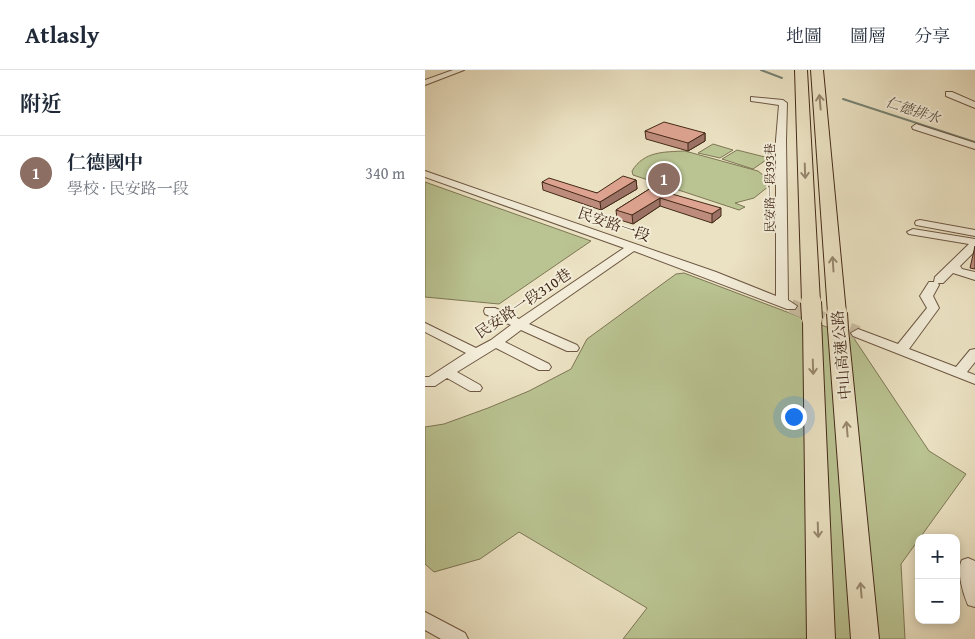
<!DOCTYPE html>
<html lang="zh-TW">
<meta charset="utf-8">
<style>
body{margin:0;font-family:"Gentium Book Plus","Noto Serif TC",serif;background:#f2f2f3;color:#1f2937}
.controls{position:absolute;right:15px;bottom:15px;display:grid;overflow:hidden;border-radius:10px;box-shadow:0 2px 8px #0003}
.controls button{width:45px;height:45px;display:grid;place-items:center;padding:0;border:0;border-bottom:1px solid #e0e1e3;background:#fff;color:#1f2937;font:25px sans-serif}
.you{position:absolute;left:368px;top:346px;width:18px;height:18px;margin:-12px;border:4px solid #fff;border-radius:50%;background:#1a73e8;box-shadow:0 0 0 8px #1a73e833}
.badge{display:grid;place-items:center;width:32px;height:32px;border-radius:50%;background:#db2777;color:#fff;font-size:16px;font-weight:700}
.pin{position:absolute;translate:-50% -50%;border:2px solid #fff;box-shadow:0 1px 5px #0006}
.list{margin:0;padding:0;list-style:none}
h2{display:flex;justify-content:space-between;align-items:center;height:65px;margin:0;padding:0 20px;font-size:21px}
h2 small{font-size:16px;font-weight:400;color:#747a83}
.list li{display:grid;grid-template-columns:32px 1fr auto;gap:15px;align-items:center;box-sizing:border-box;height:75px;padding:0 20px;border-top:1px solid #e0e1e3}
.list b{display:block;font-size:19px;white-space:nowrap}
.list p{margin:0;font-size:16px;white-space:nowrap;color:#747a83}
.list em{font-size:16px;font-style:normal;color:#747a83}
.map{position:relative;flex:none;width:550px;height:569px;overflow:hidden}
header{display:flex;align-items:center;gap:30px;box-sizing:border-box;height:70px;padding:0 25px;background:#fff;border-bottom:1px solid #e0e1e3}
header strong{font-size:24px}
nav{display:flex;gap:28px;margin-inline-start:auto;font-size:18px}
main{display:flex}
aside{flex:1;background:#fff}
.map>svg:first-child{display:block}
.green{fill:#bac392;stroke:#7e7654}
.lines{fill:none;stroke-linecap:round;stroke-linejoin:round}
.stream{stroke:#768275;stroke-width:2}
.minor-tunnel{stroke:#c9bda1;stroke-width:14;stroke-dasharray:14 7;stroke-linecap:butt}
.minor-casing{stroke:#6d5742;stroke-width:2}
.highway-casing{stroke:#432917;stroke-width:2}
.minor{fill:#f2ecd8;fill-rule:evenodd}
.highway{fill:#ebe2c3;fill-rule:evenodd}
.highway-bridge-casing{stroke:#432917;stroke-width:22;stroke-linecap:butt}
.highway-bridge{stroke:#ebe2c3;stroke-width:20}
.wall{fill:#be8c7c;stroke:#432917}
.shaded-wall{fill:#9b7265;stroke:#432917}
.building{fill:#dda390;stroke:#432917}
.oneway{stroke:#97866d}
.labels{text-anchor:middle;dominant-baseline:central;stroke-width:4;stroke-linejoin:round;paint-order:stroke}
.far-street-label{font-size:12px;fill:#432917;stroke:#f2ecd8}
.far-water-label{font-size:14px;font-style:italic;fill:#584e3e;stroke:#f2ecd8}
.street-label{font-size:15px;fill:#432917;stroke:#f2ecd8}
</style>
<header>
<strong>Atlasly</strong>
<nav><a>地圖</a><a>圖層</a><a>分享</a></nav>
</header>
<main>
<aside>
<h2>附近<small></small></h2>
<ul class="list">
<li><span class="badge" style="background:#8d6e63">1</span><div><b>仁德國中</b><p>學校 · 民安路一段</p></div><em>340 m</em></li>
</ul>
</aside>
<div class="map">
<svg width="550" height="569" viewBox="0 0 550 569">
<rect width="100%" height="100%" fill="#ebe2c3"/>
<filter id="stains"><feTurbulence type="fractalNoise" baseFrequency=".004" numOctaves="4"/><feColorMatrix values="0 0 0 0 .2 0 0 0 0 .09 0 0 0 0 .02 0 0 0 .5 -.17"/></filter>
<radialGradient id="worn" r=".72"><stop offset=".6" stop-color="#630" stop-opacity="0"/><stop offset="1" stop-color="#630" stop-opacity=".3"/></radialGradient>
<!-- green -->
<path class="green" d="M 288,74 L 308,80 L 295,88 L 273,83 Z
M 312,80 L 344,88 L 328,99 L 297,89 Z
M 260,81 L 333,101 L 343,109 L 344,116 L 329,128 L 310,133 L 320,137 L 314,140 L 208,105 L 207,101 C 219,81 239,82 260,81 Z
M 0,112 L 166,171 L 74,234 L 0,227 Z
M 259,203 L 428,267 L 504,381 L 541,404 L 476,494 L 480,569 L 198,569 L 222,538 L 94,462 L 55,489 L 9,502 L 0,494 L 0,357 L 19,354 L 63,338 L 104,321 L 146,299 L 162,269 L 251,204 Z"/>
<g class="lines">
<!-- stream -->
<path class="stream" d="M 336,0 L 357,8
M 418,29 L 550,72"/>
<!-- minor-tunnel -->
<path class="minor-tunnel" d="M 366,236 L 433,263"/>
<defs>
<path id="minor" d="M 28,0 L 39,0 L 0,15 L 0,10 Z
M 521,22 L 527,22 L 550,32 L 550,38 L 521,26 Z
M 326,27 L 358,30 L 362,33 L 361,70 L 363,230 L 372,236 L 370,239 L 362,239 L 209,181 L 104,254 L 152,275 L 154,278 L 152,281 L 142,281 L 96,260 L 80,272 L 124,294 L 126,297 L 124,300 L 114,300 L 71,278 L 32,302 L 55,315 L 57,318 L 55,321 L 45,321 L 22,308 L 10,316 L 0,316 L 0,307 L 4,307 L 41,283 L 0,262 L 0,253 L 51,278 L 66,270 L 86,255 L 60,244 L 59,241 L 60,238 L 70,238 L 94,249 L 199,178 L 0,107 L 0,101 L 291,202 L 351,226 L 351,70 L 354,35 L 326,31 Z
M 491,54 L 550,73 L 550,79 L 488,59 L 487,57 Z
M 495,150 L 550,160 L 550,166 L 491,155 L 490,153 L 491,151 Z
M 488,159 L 550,169 L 550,181 L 535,196 L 537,199 L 550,202 L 550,210 L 528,203 L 518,213 L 513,213 L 514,215 L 508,226 L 514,238 L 484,279 L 531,297 L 545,280 L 550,279 L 550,292 L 542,302 L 550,305 L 550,314 L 428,266 L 426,263 L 433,259 L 473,274 L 502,238 L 495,226 L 504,212 L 509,212 L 510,207 L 544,174 L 484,164 L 482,162 Z
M 543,488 L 550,491 L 550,537 L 543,535 C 538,524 531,500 537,490 Z
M 0,542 L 40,563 L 43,569 L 16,569 L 0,560 Z"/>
<path id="highway" d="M 370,0 L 382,0 L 395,232 L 392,236 L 386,238 L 380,236 L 377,232 Z
M 386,0 L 398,0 L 421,243 L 419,247 L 412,249 L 405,247 L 403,243 Z
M 387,243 L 394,245 L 396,249 L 410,569 L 382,569 L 378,249 L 380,245 Z
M 413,253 L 420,255 L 423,259 L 454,569 L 426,569 L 403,259 L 406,255 Z"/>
</defs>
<!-- minor casing -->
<use href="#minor" class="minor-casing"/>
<!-- highway casing -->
<use href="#highway" class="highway-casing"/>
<!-- minor -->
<use href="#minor" class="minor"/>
<!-- highway -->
<use href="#highway" class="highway"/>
<defs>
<path id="highway-bridge" d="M 386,232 L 387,249
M 412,243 L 413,259"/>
</defs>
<!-- highway-bridge casing -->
<use href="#highway-bridge" class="highway-bridge-casing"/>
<!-- highway-bridge -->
<use href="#highway-bridge" class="highway-bridge"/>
</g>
<!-- wall -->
<path class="wall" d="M 220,61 L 280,63 L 280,71 L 263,81 L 221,69 Z
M 211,110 L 212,119 L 176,140 L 118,120 L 117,112 L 172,123 Z
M 226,118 L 296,146 L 287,153 L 235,136 L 208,154 L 192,149 L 191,140 Z
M 550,176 L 550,199 L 545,198 Z"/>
<!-- shaded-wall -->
<path class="shaded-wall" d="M 280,63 L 280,71 L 263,81 L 263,73 Z
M 211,110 L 212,119 L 176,140 L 175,132 Z
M 235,128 L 235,136 L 208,154 L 207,145 Z
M 296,138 L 296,146 L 287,153 L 287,144 Z"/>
<!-- building -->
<path class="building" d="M 239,52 L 280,63 L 263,73 L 220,61 Z
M 198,106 L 211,110 L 175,132 L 117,112 L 124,108 L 172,123 Z
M 226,118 L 296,138 L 287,144 L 235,128 L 207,145 L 191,140 Z"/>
<!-- one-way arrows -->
<defs><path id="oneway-shaft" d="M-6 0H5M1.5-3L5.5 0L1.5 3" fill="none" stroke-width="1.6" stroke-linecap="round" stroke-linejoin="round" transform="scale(1.25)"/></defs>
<g class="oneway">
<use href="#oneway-shaft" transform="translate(395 32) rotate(-95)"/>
<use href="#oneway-shaft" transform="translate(380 101) rotate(88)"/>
<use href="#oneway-shaft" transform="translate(408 194) rotate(-94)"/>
<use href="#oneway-shaft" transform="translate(388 297) rotate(88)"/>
<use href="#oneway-shaft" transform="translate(422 359) rotate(-95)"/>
<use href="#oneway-shaft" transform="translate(393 460) rotate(88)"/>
<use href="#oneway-shaft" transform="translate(436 520) rotate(-95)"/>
</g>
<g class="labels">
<!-- far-street labels -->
<g class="far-street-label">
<text transform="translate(344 118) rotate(-90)">民安路一段393巷</text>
</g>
<!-- far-water labels -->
<g class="far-water-label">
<text transform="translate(488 40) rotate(18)">仁德排水</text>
</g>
<!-- street labels -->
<g class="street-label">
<text transform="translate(189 154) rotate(19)">民安路一段</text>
<text transform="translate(98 233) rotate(-34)">民安路一段310巷</text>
<text transform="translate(416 285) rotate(-95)">中山高速公路</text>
</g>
</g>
<rect width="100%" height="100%" filter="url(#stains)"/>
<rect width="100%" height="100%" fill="url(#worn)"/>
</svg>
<div class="controls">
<button>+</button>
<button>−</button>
</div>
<div class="you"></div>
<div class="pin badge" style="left:239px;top:109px;background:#8d6e63">1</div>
</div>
</main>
